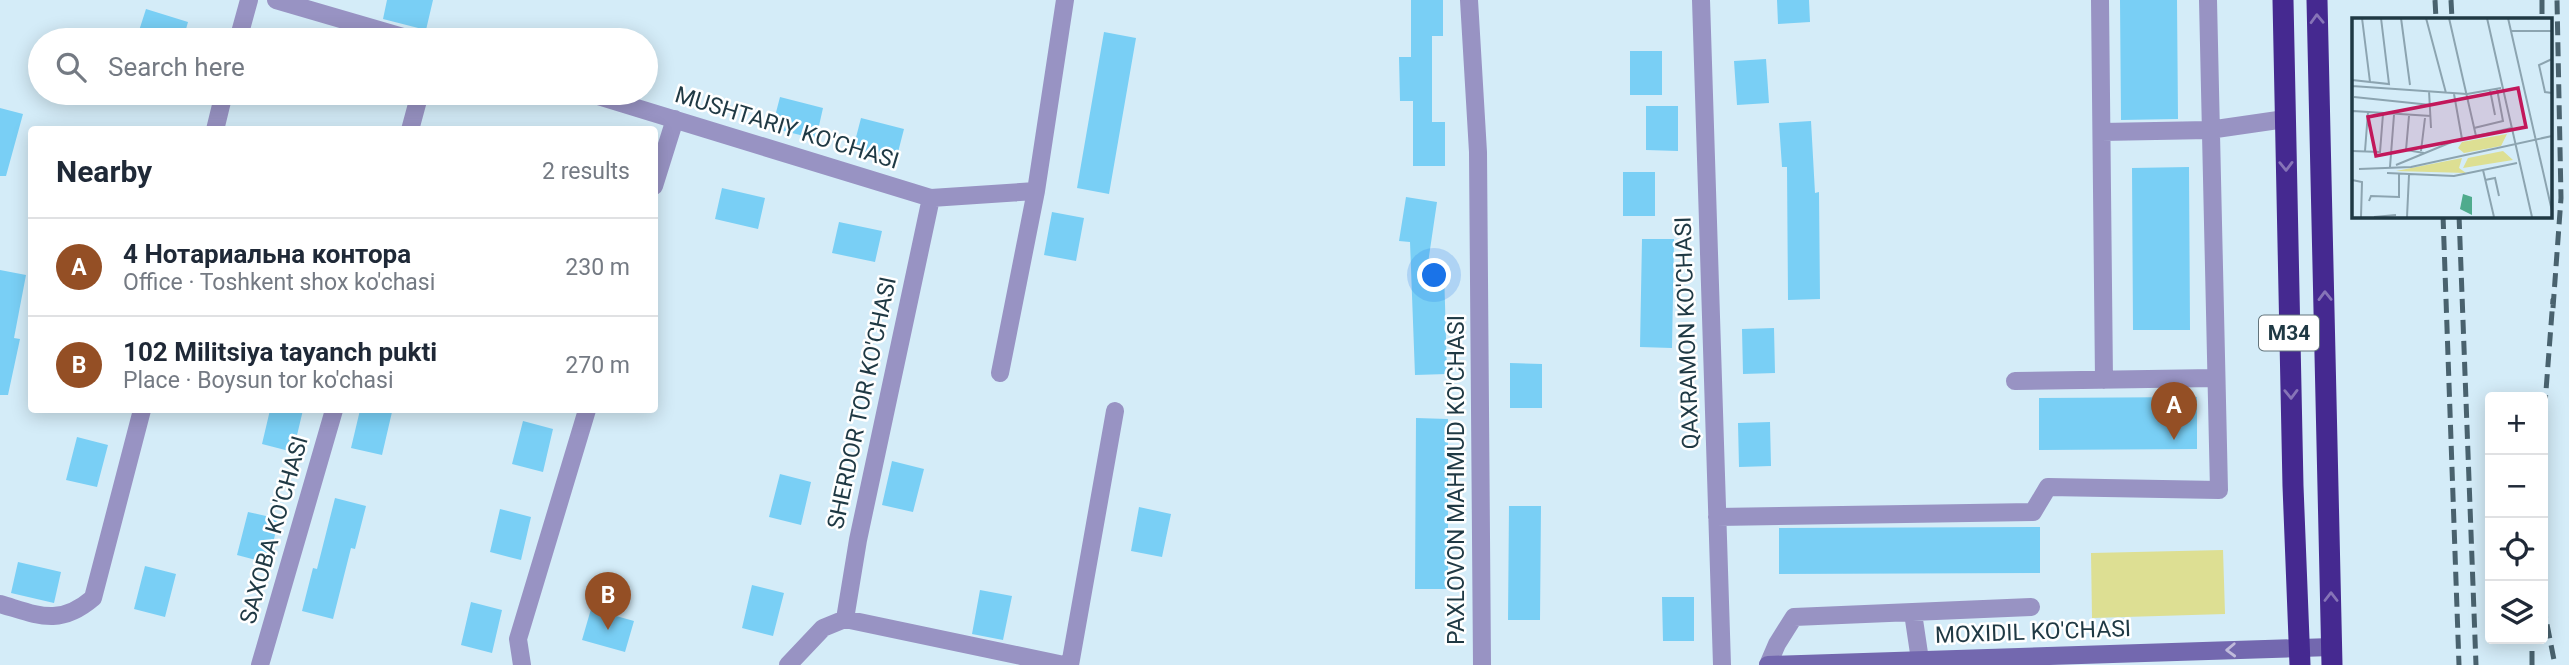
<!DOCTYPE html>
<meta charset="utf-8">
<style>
body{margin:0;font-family:Roboto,sans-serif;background:#f6f6f7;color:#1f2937}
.controls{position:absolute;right:21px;bottom:21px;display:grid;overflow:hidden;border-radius:7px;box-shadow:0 4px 18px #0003}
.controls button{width:63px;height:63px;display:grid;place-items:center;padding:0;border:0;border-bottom:2px solid #e0e1e3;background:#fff;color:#1f2937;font:35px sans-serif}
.you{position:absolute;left:1435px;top:276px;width:24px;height:24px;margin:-18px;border:5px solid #fff;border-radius:50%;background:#1a73e8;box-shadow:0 0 0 10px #1a73e833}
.badge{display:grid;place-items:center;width:46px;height:46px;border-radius:50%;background:#944f25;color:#fff;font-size:23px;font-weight:700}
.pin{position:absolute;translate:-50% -58px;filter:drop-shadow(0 2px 4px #0008)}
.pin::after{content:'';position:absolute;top:37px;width:24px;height:21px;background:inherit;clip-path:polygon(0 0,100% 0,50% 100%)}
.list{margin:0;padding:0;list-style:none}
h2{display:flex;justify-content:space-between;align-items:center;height:91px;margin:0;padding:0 28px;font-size:30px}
h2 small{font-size:23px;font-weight:400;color:#747a83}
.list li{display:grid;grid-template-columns:46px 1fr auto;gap:21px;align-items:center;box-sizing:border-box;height:98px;padding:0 28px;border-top:2px solid #e0e1e3}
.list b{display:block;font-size:26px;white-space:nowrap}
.list p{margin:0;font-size:23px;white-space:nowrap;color:#747a83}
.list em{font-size:23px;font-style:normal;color:#747a83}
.icon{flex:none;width:38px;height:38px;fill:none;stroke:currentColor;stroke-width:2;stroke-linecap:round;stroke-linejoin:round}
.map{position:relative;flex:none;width:2569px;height:665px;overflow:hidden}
.search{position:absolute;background:#fff;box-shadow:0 4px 18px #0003;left:28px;top:28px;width:630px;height:77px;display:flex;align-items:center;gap:18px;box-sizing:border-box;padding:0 24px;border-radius:38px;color:#747a83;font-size:26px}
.panel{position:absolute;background:#fff;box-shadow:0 4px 18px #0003;left:28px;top:126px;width:630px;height:287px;border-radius:7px}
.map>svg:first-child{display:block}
.grass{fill:#dddf93}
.building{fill:#79cff5}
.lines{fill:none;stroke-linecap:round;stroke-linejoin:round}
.street{stroke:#9893c3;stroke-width:18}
.secondary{stroke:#7368af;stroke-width:18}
.highway{stroke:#452990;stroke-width:21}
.rail{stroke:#49626e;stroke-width:5;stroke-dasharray:14 7;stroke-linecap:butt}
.oneway{stroke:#8674b7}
.oneway2{stroke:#c0bbdb}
.labels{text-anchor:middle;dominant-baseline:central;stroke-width:5;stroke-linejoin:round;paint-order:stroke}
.shield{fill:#fff;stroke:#62747c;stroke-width:2}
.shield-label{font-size:21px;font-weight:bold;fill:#1f3944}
.street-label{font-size:23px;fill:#1f3944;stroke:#fff}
.inset-road{fill:none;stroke:#8ca4b0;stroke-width:2}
.view{fill:#c2185b;fill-opacity:0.15;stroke:#c2185b;stroke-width:3.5}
.inset-edge{fill:none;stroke:#1f3944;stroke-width:3.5}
</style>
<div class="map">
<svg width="2569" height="665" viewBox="0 0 2569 665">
<rect width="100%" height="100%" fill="#d4ecf8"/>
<!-- grass -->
<path class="grass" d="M 2223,550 L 2225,614 L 2092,618 L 2091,553 Z"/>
<!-- building -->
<path class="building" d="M 387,0 L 433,0 L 426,30 L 383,19 Z
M 1411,0 L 1443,0 L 1443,36 L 1432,36 L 1432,122 L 1445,122 L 1445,166 L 1413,166 L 1413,101 L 1400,101 L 1399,57 L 1411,57 Z
M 1777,0 L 1809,0 L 1810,22 L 1778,24 Z
M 2120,0 L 2177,0 L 2178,119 L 2121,120 Z
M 146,9 L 188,22 L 183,40 L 136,40 Z
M 1104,32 L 1136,38 L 1109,194 L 1077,188 Z
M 1630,51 L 1662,51 L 1662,95 L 1630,95 Z
M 1766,59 L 1769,103 L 1737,105 L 1734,61 Z
M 780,97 L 823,108 L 816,139 L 772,128 Z
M 1646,106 L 1678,106 L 1678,151 L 1646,150 Z
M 0,108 L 23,114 L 6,176 L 0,176 Z
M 861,118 L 904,129 L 896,160 L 853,149 Z
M 1811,121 L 1815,193 L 1819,192 L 1820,299 L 1788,300 L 1787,167 L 1782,167 L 1779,123 Z
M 2189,167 L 2190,330 L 2133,330 L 2132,168 Z
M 1623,172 L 1655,172 L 1655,216 L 1623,216 Z
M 722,188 L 765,198 L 758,229 L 715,219 Z
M 1406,197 L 1437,202 L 1427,270 L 1444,269 L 1447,374 L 1415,375 L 1410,242 L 1399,241 Z
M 1052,212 L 1084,218 L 1076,261 L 1044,255 Z
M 839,222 L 882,231 L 875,262 L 832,253 Z
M 1642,239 L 1674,239 L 1672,348 L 1640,347 Z
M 0,270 L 26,275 L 14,338 L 20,339 L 8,395 L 0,395 Z
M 1774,328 L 1775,373 L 1743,374 L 1742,329 Z
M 1510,363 L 1542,364 L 1542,408 L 1510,408 Z
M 2197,397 L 2197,449 L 2039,450 L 2039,398 Z
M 270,410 L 303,410 L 293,452 L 262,444 Z
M 360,410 L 392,412 L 382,455 L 351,448 Z
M 1416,418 L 1448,419 L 1448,589 L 1415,589 Z
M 523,421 L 553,429 L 543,472 L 512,464 Z
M 1770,422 L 1771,466 L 1739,467 L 1738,423 Z
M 77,437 L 108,445 L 97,487 L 66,480 Z
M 892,461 L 924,469 L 913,512 L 882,505 Z
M 780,474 L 811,482 L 801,525 L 769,517 Z
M 335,498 L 366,506 L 355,549 L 351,548 L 333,619 L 302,611 L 313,568 L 317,569 Z
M 1509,506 L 1541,506 L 1540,620 L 1508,620 Z
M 1139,507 L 1171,514 L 1162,557 L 1131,551 Z
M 500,509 L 531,517 L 521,560 L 490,552 Z
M 248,512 L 279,519 L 268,563 L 237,555 Z
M 2040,527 L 2040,573 L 1779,574 L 1779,528 Z
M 18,562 L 61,572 L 54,603 L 11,593 Z
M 145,566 L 176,574 L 165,617 L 134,609 Z
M 752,585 L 784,593 L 773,636 L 742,628 Z
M 980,590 L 1012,596 L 1003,640 L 972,634 Z
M 1662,597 L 1694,597 L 1694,641 L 1663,641 Z
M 471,602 L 502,610 L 492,653 L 461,645 Z
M 591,609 L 634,621 L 625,652 L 582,640 Z"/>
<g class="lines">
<!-- street -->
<path class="street" d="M 276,0 L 413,40
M 1469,0 L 1478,152 L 1482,665
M 1701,0 L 1722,665
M 2100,0 L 2104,380
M 238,40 L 249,0
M 588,93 L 931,198 L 1036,191
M 215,130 L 224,93
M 410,130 L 420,93
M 2102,132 L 2209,130 L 2285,119
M 654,186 L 675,119
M 1000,373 L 1036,191 L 1065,0
M 2015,381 L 2215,378
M 1717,517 L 2033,512 L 2048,487 L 2219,490 L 2208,0
M 0,604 C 38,615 59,627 93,598 L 142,410
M 1913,613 L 1920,660
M 845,619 L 858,540 L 931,198
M 260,665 L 334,410
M 522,665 L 518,639 L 587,410
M 788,665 L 823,628 L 845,619 L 1064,665
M 1070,665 L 1115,411
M 1768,665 L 1777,644 L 1794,617 L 2031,607"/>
<!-- secondary -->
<path class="secondary" d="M 1768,665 L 2331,647"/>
<!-- highway -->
<path class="highway" d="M 2283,0 L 2293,486 L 2300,665
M 2317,0 L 2332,665"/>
<!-- rail -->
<path class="rail" d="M 2435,0 L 2436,19
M 2451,0 L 2452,19
M 2542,0 L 2542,19
M 2443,215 L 2459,665
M 2459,215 L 2476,665
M 2553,308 L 2561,198 L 2557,0
M 2543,430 L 2553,299
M 2543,604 L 2555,665
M 2532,665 L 2532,639"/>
</g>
<!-- one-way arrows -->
<defs><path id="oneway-chevron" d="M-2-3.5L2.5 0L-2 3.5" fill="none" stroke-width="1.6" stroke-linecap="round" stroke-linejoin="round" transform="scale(1.75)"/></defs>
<g class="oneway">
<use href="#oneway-chevron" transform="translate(2317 19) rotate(-92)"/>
<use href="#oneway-chevron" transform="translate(2286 166) rotate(89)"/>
<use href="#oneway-chevron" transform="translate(2325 296) rotate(-91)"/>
<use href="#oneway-chevron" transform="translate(2291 394) rotate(89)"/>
<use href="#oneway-chevron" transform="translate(2331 597) rotate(-90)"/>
</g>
<use class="oneway2" href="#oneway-chevron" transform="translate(2231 650) rotate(178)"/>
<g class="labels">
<!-- shield labels -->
<rect class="shield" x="2259" y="315.5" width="60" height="35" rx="5"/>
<g class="shield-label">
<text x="2289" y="333">M34</text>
</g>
<!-- street labels -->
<g class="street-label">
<text transform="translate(787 128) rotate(17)">MUSHTARIY KO'CHASI</text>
<text transform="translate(1687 333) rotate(-92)">QAXRAMON KO'CHASI</text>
<text transform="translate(862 403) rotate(-78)">SHERDOR TOR KO'CHASI</text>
<text transform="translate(1456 480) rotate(-90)">PAXLOVON MAHMUD KO'CHASI</text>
<text transform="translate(274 530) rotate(-74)">SAXOBA KO'CHASI</text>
<text transform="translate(2033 632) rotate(-2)">MOXIDIL KO'CHASI</text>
</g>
</g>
<!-- overview -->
<g transform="translate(2352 18)">
<rect width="200" height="200" fill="#d4ecf8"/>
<path d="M 155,116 L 149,128 L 112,135 L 106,130 L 110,124 ZM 151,133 L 161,142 L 111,150 L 116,140 ZM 110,140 L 107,150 L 114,155 L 44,153 Z" fill="#dddf93"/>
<path d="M 111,176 L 120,179 L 120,197 L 108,191 Z" fill="#4fab8d"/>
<path class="inset-road" d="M 10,0 L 18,64M 49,0 L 58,67M 74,0 L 94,75M 97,0 L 124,118M 135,0 L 180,199M 156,0 L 200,193M 159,13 L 200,13M 200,41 L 187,47 L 193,74 L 200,75M 0,59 L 0,100M 0,62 L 37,66 L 29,0M 0,68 L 115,76 L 149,70M 138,72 L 143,97M 77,73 L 79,110M 102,76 L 110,121M 2,79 L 79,87M 1,93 L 79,98M 57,98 L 54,132 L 72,135M 122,110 L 151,103 L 145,71M 0,133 L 28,134 L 31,96M 13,133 L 16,94M 69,133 L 73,100M 44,147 L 102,123 L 160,110M 38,149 L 42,97M 7,151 L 59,149 L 200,118M 131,152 L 142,199M 35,155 L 102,158 L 165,145M 0,162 L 10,164 L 9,199M 133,162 L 143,160 L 147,178M 17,183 L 19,178 L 47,179 L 47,156M 22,199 L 44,197M 55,199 L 57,157"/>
<path class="view" d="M 166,70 L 174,109 L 24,138 L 16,99 Z"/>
<rect width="200" height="200" class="inset-edge"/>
</g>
</svg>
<div class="controls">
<button>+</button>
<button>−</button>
<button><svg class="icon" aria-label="locate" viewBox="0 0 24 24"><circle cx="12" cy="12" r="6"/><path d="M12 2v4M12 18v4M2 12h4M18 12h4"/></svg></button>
<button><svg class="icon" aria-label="layers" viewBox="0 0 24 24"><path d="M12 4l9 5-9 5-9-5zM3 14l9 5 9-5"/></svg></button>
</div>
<div class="you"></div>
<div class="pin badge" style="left:2174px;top:440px">A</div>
<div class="pin badge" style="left:608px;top:630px">B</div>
<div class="search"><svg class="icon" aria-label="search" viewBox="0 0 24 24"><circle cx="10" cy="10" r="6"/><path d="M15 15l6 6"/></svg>Search here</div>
<section class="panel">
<h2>Nearby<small>2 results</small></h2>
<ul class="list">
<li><span class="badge">A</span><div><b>4 Нотариальна контора</b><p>Office · Toshkent shox ko'chasi</p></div><em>230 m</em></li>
<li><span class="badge">B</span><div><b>102 Militsiya tayanch pukti</b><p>Place · Boysun tor ko'chasi</p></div><em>270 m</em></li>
</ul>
</section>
</div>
